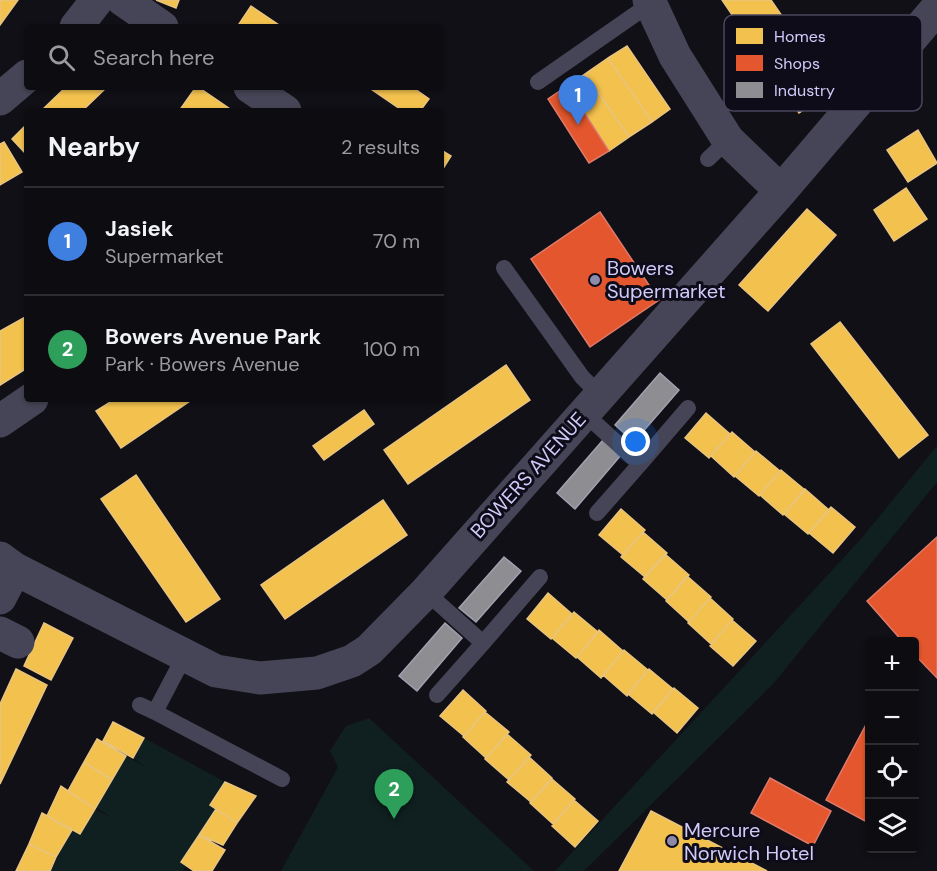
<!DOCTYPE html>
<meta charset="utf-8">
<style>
body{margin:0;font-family:"DM Sans",sans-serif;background:#161519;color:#f1f3f6}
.controls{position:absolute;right:18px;bottom:18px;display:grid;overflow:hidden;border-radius:6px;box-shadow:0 2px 4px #0004}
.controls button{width:54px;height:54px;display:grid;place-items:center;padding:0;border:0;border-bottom:2px solid #2d2c30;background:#0d0c10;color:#f1f3f6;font:30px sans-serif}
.you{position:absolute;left:636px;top:442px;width:21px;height:21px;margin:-15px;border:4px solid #fff;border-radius:50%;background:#1a73e8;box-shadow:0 0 0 9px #1a73e833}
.badge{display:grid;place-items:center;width:39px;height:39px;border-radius:50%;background:#8c9099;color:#fff;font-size:20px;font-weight:700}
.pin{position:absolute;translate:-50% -50px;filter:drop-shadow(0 2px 3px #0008)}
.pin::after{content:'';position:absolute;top:32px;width:21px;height:18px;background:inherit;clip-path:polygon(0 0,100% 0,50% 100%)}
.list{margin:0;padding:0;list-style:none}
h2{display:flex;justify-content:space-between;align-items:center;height:78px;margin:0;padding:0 24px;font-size:26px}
h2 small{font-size:20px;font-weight:400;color:#9a9b9f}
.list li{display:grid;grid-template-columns:39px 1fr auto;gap:18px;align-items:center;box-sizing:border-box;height:108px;padding:0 24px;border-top:2px solid #2d2c30}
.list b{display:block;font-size:22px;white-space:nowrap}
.list p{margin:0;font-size:20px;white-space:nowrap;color:#9a9b9f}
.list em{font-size:20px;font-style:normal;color:#9a9b9f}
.icon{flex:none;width:33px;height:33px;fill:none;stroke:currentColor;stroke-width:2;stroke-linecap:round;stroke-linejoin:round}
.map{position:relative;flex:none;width:937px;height:871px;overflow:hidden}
.search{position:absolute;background:#0d0c10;box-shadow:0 2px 4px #0004;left:24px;top:24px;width:420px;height:66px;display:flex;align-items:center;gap:15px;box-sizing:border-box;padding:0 21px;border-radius:6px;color:#9a9b9f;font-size:22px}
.panel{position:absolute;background:#0d0c10;box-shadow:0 2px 4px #0004;left:24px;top:108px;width:420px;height:294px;border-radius:6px}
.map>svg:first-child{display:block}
.green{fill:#102020}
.homes{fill:#f2c14e;stroke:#e8c481;stroke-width:1.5}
.shops{fill:#e4572e;stroke:#de7a6b;stroke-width:1.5}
.industry{fill:#8d8d92;stroke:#a1a0b1;stroke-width:1.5}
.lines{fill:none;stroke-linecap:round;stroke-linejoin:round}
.service{stroke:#464557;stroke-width:16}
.minor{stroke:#464557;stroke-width:33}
.poi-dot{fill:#8d8aaa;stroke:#0f0c1a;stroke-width:2}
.labels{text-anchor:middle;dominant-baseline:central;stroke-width:6;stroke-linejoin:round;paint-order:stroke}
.poi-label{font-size:20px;fill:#d0cbf9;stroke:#0f0c1a;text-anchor:start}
.street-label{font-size:20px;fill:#d0cbf9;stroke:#0f0c1a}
.key{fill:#0f0c1a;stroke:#49455d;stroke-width:1.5}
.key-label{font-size:16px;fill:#d0cbf9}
</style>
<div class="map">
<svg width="937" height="871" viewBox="0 0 937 871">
<rect width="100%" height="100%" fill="#111016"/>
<!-- green -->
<path class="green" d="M 937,446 L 937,482 L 774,683 L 584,871 L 555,871 L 860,540 Z
M 369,718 L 534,871 L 281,871 L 338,767 L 330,751 L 346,726 Z
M 144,738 L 225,782 L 211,805 L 216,809 L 181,862 L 186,866 L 183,871 L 50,871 L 72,830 L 80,834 L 95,809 L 112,818 L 97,808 L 126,756 L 146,767 L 133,758 Z"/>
<!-- homes -->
<path class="homes" d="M 0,0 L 18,0 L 0,25 Z
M 156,0 L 179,0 L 176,8 Z
M 722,0 L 771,0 L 833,90 L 799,113 Z
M 251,6 L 282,27 L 237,27 Z
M 627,46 L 670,109 L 652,122 L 608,58 Z
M 608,58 L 652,122 L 629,137 L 585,74 Z
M 585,74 L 629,137 L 609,151 L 567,86 Z
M 66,87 L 107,87 L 82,111 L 41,111 Z
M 196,87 L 198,87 L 233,111 L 179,111 Z
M 368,87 L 412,87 L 429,99 L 420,111 L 403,111 Z
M 27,124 L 27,155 L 12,139 Z
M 918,130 L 937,163 L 908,182 L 887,150 Z
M 4,142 L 22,172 L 0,185 L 0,144 Z
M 441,150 L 451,156 L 441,172 Z
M 906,188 L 927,219 L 894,241 L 874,210 Z
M 807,209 L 836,235 L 768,311 L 739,285 Z
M 27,316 L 27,368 L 0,385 L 0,331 Z
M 840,322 L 928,435 L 899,458 L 811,344 Z
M 506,365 L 530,400 L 408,484 L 384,450 Z
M 115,399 L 193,399 L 121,448 L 96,411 Z
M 364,410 L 374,424 L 324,460 L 313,446 Z
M 706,413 L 730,434 L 709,458 L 685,438 Z
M 732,432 L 755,452 L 734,477 L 711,456 Z
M 756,451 L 780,471 L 759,496 L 735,476 Z
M 781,470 L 805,490 L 783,515 L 760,495 Z
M 136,475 L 220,599 L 186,622 L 101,499 Z
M 805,489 L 829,510 L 808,534 L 784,514 Z
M 383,500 L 407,535 L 285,619 L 261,585 Z
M 831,507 L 855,527 L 833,553 L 809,533 Z
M 621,509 L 645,530 L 623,555 L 599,535 Z
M 643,532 L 667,553 L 645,577 L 621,557 Z
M 665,554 L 689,575 L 667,600 L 643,579 Z
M 687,576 L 711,597 L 689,622 L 666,601 Z
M 548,593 L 572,614 L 551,639 L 527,619 Z
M 710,598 L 733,619 L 711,644 L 688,623 Z
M 574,612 L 598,632 L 576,658 L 552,638 Z
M 732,620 L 756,641 L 733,666 L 710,646 Z
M 44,623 L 73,638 L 51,680 L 24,666 Z
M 599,630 L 623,651 L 601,678 L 577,657 Z
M 624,650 L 648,670 L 627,696 L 603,675 Z
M 16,669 L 47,685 L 0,784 L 0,704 Z
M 649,669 L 673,689 L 652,714 L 628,694 Z
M 674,688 L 698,708 L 677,733 L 653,712 Z
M 463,690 L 486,711 L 464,736 L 440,716 Z
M 485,712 L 509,732 L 486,758 L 463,737 Z
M 113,722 L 144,738 L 133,758 L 103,741 Z
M 507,734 L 531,755 L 509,780 L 485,759 Z
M 97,739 L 126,756 L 112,780 L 84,762 Z
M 529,757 L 552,778 L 531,802 L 507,782 Z
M 84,762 L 112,780 L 95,809 L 68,791 Z
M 552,779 L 575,799 L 553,824 L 530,803 Z
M 225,782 L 256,796 L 237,823 L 210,805 Z
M 61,786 L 95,809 L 80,834 L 47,816 Z
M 574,800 L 598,821 L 575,847 L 552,826 Z
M 216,809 L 237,823 L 223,845 L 199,835 Z
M 651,811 L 767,871 L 619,871 Z
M 42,813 L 72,830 L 56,857 L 29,844 Z
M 199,835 L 225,850 L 212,871 L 194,871 L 181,862 Z
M 29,844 L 56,857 L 50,871 L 16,871 Z"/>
<!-- shops -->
<path class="shops" d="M 567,86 L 609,151 L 589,163 L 548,99 Z
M 600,212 L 659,300 L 590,347 L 531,259 Z
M 937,537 L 937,678 L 914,654 L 914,642 L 903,642 L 867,601 Z
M 870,717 L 870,817 L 867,822 L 826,800 Z
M 770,778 L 831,811 L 813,846 L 751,813 Z"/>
<!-- industry -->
<path class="industry" d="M 660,373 L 679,390 L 634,442 L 615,425 Z
M 603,440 L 621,455 L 575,509 L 557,493 Z
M 504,557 L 521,571 L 476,622 L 459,608 Z
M 445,623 L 462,638 L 417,691 L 399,676 Z"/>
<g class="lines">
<!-- service -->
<path class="service" d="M 538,82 L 650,4
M 708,159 L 728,140
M 504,268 L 582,377 L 600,395
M 584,413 L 640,464 L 597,513
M 640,464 L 688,408
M 426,592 L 483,643 L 437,695
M 483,643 L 540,577
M 185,655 L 155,712 L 282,779
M 140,705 L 155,712"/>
<!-- minor -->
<path class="minor" d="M 123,0 L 162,27
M 649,0 L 675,56 L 728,140 L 781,191
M 76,27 L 97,0
M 250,87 L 285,111
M 0,99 L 27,76
M 0,421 L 32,399
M 0,558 L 15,569 L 216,671 L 260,678 L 317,673 L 352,661 L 369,650 L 426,592 L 781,191 L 937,8
M 0,598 L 15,569
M 0,633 L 18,642"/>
</g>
<!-- markers -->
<g class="poi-dot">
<circle cx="595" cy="280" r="6"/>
<circle cx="672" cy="841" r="6"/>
</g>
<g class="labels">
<!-- poi labels -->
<g class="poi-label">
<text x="607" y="268">Bowers<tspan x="607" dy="23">Supermarket</tspan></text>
<text x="684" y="830">Mercure<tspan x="684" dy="23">Norwich Hotel</tspan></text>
</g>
<!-- street labels -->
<g class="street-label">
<text transform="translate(528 475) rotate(-48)">BOWERS AVENUE</text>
</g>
</g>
<!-- legend -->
<rect x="724" y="15" width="198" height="96" rx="9" class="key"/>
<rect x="736" y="28" width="27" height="16" fill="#f2c14e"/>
<rect x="736" y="55" width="27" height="16" fill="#e4572e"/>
<rect x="736" y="82" width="27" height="16" fill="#8d8d92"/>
<g class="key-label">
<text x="774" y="42">Homes</text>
<text x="774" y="69">Shops</text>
<text x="774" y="96">Industry</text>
</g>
</svg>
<div class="controls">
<button>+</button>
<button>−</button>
<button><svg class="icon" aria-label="locate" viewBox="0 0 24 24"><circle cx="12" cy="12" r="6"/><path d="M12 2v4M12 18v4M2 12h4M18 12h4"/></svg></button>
<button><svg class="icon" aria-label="layers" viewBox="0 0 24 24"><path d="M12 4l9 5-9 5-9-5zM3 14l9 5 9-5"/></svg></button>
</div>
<div class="you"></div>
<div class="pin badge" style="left:578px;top:125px;background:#3f7fe0">1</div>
<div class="pin badge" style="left:394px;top:819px;background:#2e9e5b">2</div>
<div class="search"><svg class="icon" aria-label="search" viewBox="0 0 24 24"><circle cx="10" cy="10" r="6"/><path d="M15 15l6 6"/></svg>Search here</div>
<section class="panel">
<h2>Nearby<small>2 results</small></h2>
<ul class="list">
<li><span class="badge" style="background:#3f7fe0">1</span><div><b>Jasiek</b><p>Supermarket</p></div><em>70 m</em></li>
<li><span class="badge" style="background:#2e9e5b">2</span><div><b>Bowers Avenue Park</b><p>Park · Bowers Avenue</p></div><em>100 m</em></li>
</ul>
</section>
</div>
